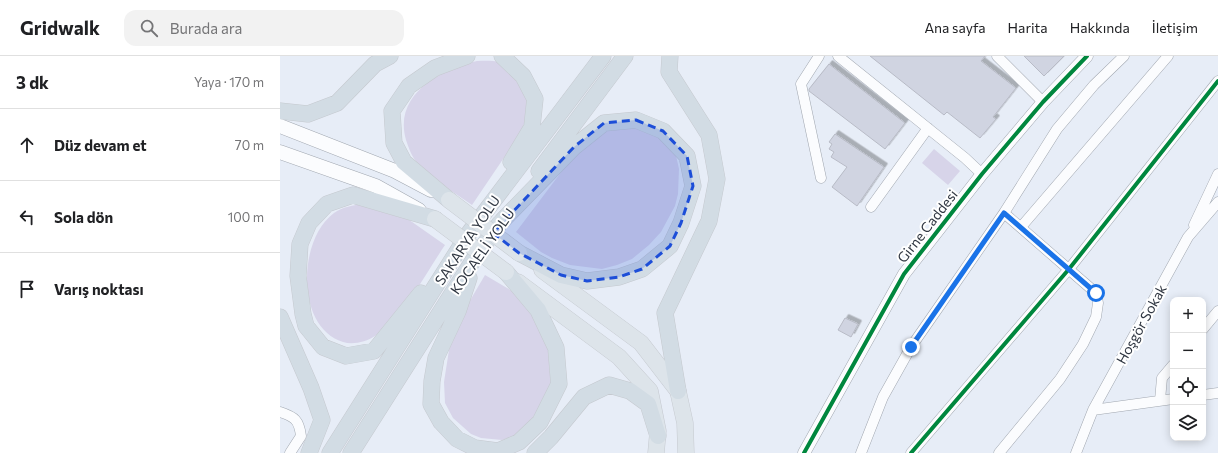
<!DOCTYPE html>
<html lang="tr">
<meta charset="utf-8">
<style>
body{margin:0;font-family:Commissioner,sans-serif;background:#f2f2f2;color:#202124}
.controls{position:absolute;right:12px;bottom:12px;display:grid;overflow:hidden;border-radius:8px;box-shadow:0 2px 10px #0003}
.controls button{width:36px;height:36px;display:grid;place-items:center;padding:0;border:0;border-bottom:1px solid #e0e0e0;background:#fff;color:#202124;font:20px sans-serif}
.stop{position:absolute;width:12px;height:12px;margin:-9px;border:3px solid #1a73e8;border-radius:50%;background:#fff}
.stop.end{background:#1a73e8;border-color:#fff;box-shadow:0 1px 4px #0008}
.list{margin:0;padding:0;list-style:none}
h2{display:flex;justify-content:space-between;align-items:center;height:52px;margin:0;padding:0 16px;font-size:17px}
h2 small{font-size:13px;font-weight:400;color:#757577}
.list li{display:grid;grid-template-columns:26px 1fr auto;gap:12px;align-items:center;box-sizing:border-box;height:72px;padding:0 16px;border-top:1px solid #e0e0e0}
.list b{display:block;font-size:15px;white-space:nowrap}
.list em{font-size:13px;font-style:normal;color:#757577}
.icon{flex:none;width:22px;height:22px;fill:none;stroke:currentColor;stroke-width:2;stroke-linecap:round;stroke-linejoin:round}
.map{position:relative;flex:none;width:938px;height:397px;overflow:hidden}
header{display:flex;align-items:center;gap:24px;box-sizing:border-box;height:56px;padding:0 20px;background:#fff;border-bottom:1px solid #e0e0e0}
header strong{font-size:19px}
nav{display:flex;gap:22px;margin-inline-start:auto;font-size:14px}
.search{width:280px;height:36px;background:#f2f2f2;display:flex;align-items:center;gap:10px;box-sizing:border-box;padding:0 14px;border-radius:12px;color:#757577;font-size:15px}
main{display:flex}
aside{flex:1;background:#fff}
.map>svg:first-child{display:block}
.green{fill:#d7d4e9}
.building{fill:#d0d4e1;stroke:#b8bbc6;filter:url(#shadow)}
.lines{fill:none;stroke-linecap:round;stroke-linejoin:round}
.minor-casing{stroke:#a1a7b0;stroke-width:11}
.tertiary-casing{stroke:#a1a7b0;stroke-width:13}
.secondary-casing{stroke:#a1a7b0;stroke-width:15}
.primary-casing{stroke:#c5c9cf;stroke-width:17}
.trunk-casing{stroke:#c5c9cf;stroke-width:17}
.minor{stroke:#fbfcfe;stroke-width:10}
.tertiary{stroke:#fbfcfe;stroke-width:12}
.secondary{stroke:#fbfcfe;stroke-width:14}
.primary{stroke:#dde4ea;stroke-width:16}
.trunk{stroke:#d2dce4;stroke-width:16}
.primary-bridge-casing{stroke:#c5c9cf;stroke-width:17;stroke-linecap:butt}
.primary-bridge{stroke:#dde4ea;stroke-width:16}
.cycleway-casing{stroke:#fff;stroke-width:6}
.cycleway{stroke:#00873e;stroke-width:4}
.route{stroke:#1a73e8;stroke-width:5}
.marked{fill:#1d4ed8;fill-opacity:0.2;stroke:#1d4ed8;stroke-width:3;stroke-dasharray:8 5;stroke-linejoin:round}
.labels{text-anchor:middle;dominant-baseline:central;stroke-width:4;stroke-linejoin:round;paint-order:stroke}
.street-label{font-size:14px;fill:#303742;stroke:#fff}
</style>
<header>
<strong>Gridwalk</strong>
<div class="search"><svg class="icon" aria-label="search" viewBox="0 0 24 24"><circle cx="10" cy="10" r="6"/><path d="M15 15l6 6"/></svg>Burada ara</div>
<nav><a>Ana sayfa</a><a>Harita</a><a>Hakkında</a><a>İletişim</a></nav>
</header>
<main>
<aside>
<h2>3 dk<small>Yaya · 170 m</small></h2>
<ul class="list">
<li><svg class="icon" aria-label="ahead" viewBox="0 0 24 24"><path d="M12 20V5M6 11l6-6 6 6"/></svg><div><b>Düz devam et</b></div><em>70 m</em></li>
<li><svg class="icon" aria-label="left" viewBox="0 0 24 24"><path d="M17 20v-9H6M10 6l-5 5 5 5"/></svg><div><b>Sola dön</b></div><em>100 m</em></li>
<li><svg class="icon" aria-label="arrive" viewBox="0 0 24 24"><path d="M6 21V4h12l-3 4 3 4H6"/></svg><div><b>Varış noktası</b></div></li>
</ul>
</aside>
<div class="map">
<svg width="938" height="397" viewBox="0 0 938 397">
<defs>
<filter id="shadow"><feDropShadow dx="3.5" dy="-3.5" stdDeviation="0" flood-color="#0004"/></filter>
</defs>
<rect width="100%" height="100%" fill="#e7edf7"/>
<!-- green -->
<path class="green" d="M 197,5 C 221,4 224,6 243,21 L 249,56 L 240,78 L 192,149 C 174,136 153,125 138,108 C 132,101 129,93 126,84 C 113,39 160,13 197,5 Z
M 354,62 L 395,95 L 399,113 L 398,138 L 395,150 L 381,176 L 369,189 L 352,203 L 337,209 L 322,213 L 290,209 L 272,202 L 261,196 L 236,176 L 282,115 L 311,80 Z
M 654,93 L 680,115 L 668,129 L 642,107 Z
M 83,148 L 115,154 L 165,189 C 146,217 123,262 95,280 C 86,286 73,289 63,286 C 15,271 18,183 54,157 C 62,151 74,149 83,148 Z
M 205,219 L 242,241 L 259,261 L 276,320 L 266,347 L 237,379 L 222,384 L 201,382 L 191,378 L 173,362 L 165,347 L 164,326 L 169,294 L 175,270 Z"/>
<!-- building -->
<path class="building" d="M 590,0 L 705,0 L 701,5 L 736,32 L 713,61 L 716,63 L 700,82 L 667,56 L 664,59 Z
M 744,0 L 784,0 L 764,20 Z
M 549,8 L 625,67 L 605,93 L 529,35 L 529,33 Z
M 555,78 L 604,111 L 577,150 L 552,131 L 567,111 L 551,101 L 554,96 L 549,93 L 552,88 L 549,86 Z
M 565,262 L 578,268 L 571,281 L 558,274 Z"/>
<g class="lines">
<defs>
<path id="minor" d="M 539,0 L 521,28 L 541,122
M 558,0 L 685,102 L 702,118
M 717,0 L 763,46
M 591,151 L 648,72
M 914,169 L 938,118
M 741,171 L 888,0
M 923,273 L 938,255
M 923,339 L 938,337
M 880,344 L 882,322 L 893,309
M 813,354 L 893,343
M 0,356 C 15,361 19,364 21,380 L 10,397
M 581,397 L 603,341 L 631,291 L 724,157 L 777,73 L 814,29 L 844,0
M 631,397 L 789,213 L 938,25
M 719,397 L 780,323 L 803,288 L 816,261 L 818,247 L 816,237 L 724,157
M 796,397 L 813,354 L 908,181 L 938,146"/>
<path id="tertiary" d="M 524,397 L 624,218 L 702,118 L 763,46 L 807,0"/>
<path id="secondary" d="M 0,70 L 115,115 L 151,134
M 0,96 L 96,130 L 139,154"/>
<path id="primary" d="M 262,214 L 361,287 L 398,335 L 405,367 L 406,397
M 238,226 L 339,301 L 370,335 L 378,375 L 376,397"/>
<path id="trunk" d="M 222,0 L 243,20 L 255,43 L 252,71 L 231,106
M 390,0 L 389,16 L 429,79 L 437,123 L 429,165 L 385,257 L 398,335
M 0,55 L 28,58 L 57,47 L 95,8 L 110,0
M 259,115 L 345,0
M 169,144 L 124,106 L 114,87 L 112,55 L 129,30 L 155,12 L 187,0
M 222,165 L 294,91 L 324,67 L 356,64 L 383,75 L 407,100 L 413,130 L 401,167 L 390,190 L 362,213 L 339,221 L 307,225 L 281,219 L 239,197
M 189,222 L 178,255 L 156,302 L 152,325 L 151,348 L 161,366 L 177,383 L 195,392 L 218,395 L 239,386 L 260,366 L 279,328 L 276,292 L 258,254 L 226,216
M 141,237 L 94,295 L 66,300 L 43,291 L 26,270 L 23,258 L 18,220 L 20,188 L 29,167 L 47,148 L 73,139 L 155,163
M 0,261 L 31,332 L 42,364 L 29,397
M 50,397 L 189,177 L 323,0
M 71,397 L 196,200 L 220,167
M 255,397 L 271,381 L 304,341 L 329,329 L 350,335 L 368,348 L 378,380"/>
</defs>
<!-- minor casing -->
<use href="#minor" class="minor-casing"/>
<!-- tertiary casing -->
<use href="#tertiary" class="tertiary-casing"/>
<!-- secondary casing -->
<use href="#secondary" class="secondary-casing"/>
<!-- primary casing -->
<use href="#primary" class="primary-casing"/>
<!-- trunk casing -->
<use href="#trunk" class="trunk-casing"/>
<!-- minor -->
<use href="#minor" class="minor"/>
<!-- tertiary -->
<use href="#tertiary" class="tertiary"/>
<!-- secondary -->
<use href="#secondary" class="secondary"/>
<!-- primary -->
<use href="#primary" class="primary"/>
<!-- trunk -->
<use href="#trunk" class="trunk"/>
<defs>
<path id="primary-bridge" d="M 169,144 L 239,197
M 155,163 L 226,216"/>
</defs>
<!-- primary-bridge casing -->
<use href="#primary-bridge" class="primary-bridge-casing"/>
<!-- primary-bridge -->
<use href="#primary-bridge" class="primary-bridge"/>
<defs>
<path id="cycleway" d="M 524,397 L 624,218 L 702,118 L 763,46 L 807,0
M 631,397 L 789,213 L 938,25"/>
</defs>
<!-- cycleway casing -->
<use href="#cycleway" class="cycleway-casing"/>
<!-- cycleway -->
<use href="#cycleway" class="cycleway"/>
</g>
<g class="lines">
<!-- route -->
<path class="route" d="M 631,291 L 724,157 L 816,237"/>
</g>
<!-- marked area -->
<path class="marked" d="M 356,64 L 383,75 L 407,100 L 413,130 L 401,167 L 390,190 L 362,213 L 339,221 L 307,225 L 281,219 L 239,197 L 213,177 L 294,91 L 324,67 Z"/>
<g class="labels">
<!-- street labels -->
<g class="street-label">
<text transform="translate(647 170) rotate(-52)">Girne Caddesi</text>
<text transform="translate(187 184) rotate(-56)">SAKARYA YOLU</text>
<text transform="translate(202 195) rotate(-55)">KOCAELİ YOLU</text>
<text transform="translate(861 268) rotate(-61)">Hoşgör Sokak</text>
</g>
</g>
</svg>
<div class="controls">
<button>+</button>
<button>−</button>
<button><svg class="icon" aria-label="locate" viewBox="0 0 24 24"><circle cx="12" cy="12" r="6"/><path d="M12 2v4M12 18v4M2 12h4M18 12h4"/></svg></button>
<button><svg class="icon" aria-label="layers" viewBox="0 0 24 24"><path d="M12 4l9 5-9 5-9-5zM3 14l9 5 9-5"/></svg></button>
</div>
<div class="stop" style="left:816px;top:237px"></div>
<div class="stop end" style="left:631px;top:291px"></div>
</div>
</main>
